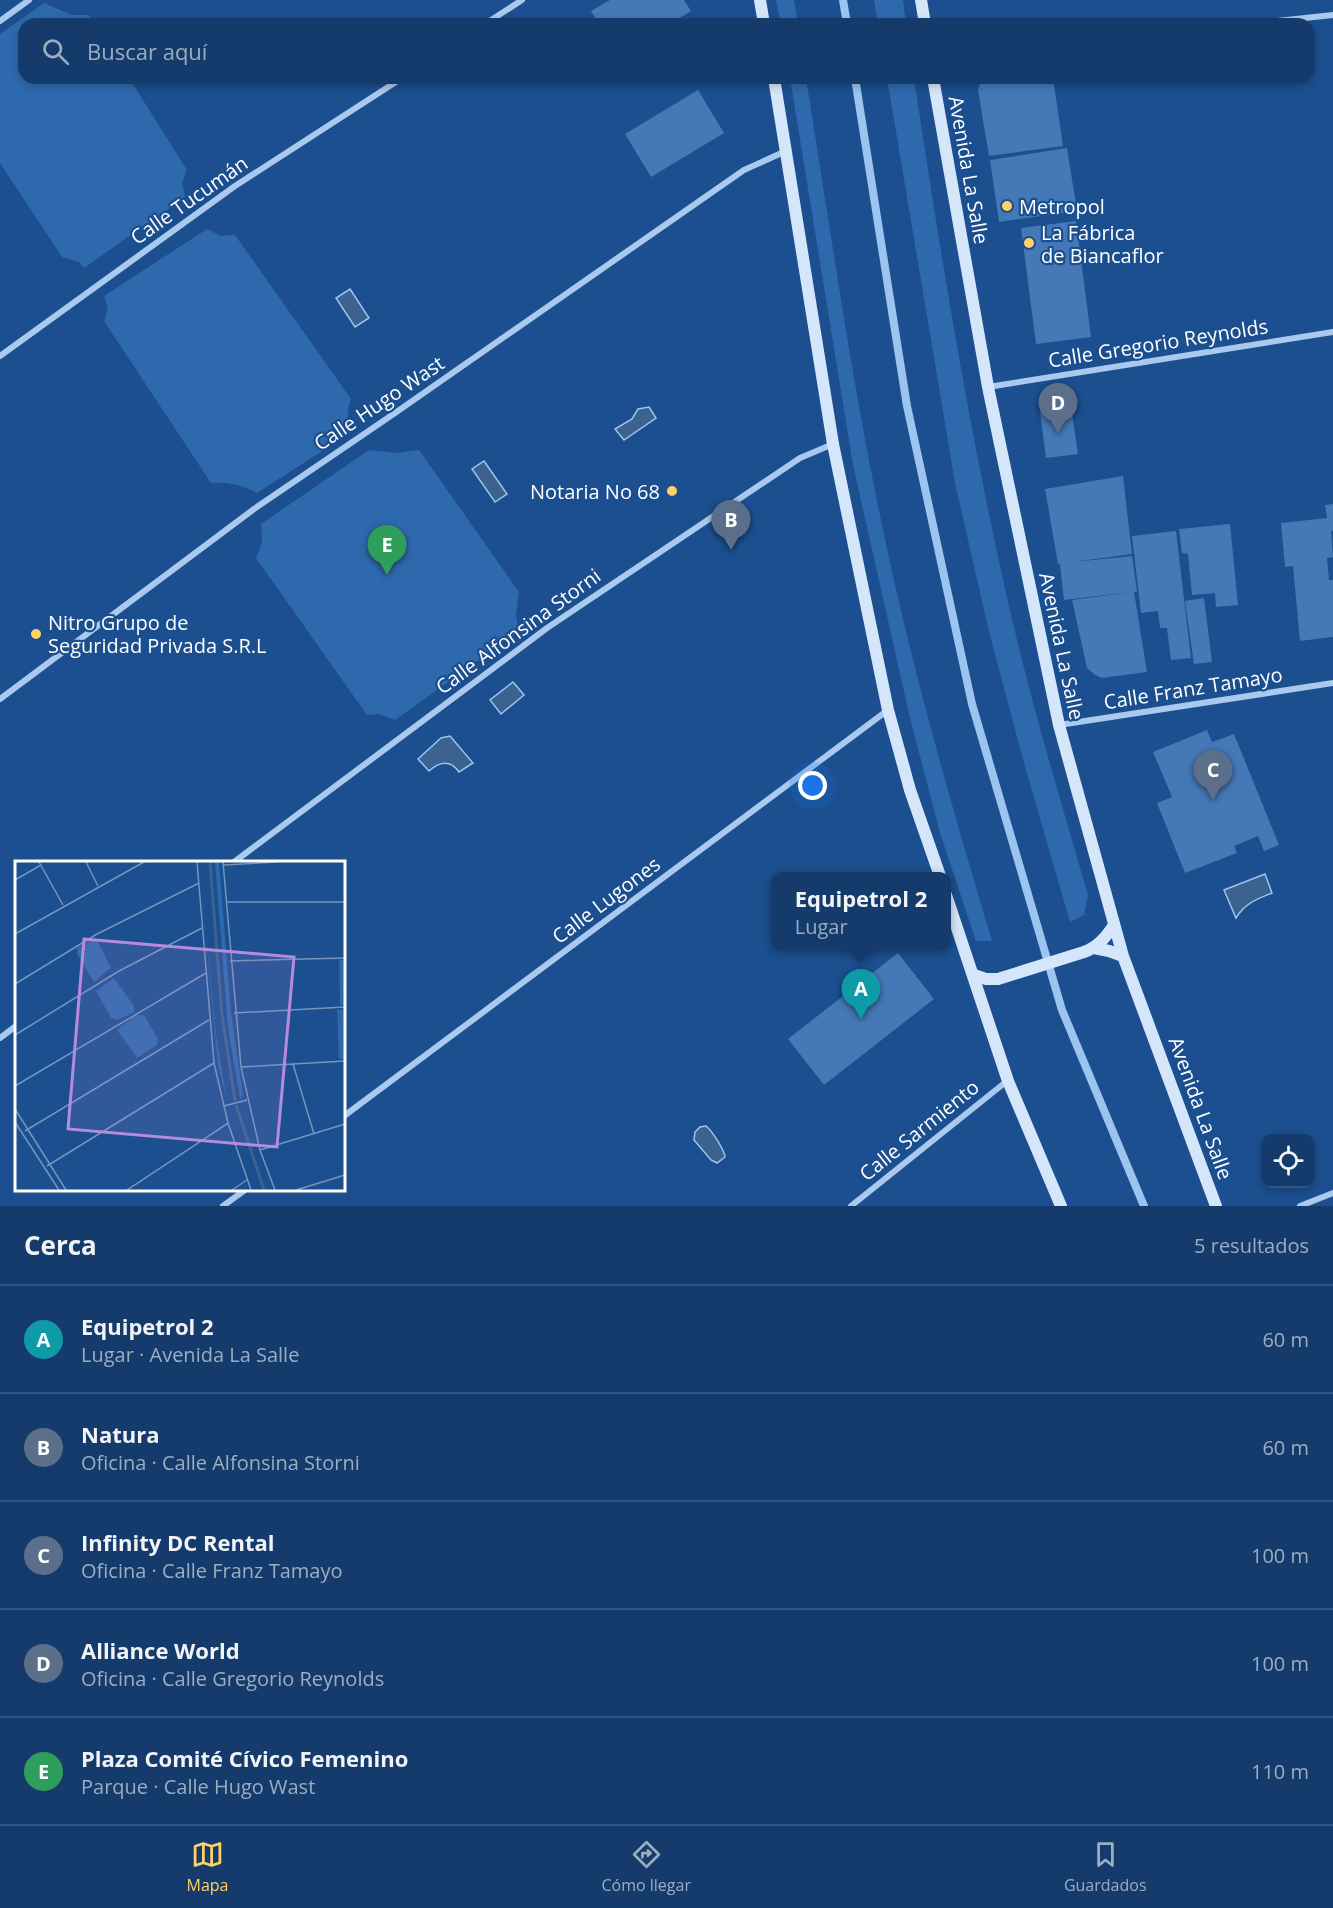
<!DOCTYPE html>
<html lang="es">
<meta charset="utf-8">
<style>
body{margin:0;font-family:"Open Sans",sans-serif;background:#214673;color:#f1f3f6}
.controls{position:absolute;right:18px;bottom:18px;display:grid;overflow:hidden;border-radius:12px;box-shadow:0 3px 9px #0003}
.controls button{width:54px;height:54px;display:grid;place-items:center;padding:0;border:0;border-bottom:2px solid #33557e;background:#143b6b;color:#f1f3f6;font:30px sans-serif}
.you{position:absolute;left:813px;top:786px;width:21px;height:21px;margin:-15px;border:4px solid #fff;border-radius:50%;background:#1a73e8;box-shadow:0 0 0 9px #1a73e833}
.badge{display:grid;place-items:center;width:39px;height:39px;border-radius:50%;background:#ffd166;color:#fff;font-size:20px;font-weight:700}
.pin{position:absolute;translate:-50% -50px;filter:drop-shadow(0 2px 3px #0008)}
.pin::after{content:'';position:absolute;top:32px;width:21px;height:18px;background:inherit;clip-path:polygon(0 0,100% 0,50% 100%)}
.popup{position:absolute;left:771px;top:872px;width:180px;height:78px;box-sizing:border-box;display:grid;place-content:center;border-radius:12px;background:#143b6b;filter:drop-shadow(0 2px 4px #0005);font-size:20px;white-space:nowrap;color:#9dadc1}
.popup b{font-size:22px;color:#f1f3f6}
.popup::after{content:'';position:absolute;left:50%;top:100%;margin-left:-12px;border:12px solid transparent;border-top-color:#143b6b}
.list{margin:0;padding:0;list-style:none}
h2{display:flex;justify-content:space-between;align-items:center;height:78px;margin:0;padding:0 24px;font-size:26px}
h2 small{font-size:20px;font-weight:400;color:#9dadc1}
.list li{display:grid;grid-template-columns:39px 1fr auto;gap:18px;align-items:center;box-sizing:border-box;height:108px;padding:0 24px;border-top:2px solid #33557e}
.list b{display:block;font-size:22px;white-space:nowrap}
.list p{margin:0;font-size:20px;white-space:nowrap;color:#9dadc1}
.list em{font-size:20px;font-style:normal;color:#9dadc1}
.icon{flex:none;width:33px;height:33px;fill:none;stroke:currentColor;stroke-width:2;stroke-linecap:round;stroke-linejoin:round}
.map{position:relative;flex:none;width:1333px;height:1206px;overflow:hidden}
.search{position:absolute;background:#143b6b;box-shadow:0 3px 9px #0003;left:18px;right:18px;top:18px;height:66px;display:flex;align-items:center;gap:15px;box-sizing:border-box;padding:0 21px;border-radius:18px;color:#9dadc1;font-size:22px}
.sheet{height:618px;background:#143b6b}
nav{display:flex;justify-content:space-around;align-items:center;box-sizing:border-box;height:84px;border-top:2px solid #33557e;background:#143b6b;font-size:16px;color:#9dadc1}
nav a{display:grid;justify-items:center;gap:3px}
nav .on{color:#ffd166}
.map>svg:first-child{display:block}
.green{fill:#2e69ad}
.water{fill:#3c6290;stroke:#9cc4f0;stroke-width:1.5}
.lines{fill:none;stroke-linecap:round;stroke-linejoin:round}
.stream{stroke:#9cc4f0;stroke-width:8}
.building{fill:#4478b7}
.street{stroke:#a9c9ee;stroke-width:6}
.secondary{stroke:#d6e6fa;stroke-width:12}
.poi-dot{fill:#ffd166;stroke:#1b4f8f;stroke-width:2}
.labels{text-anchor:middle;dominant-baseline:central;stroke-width:4.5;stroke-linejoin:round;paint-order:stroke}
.street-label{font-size:20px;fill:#fff;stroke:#1b4f8f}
.poi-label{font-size:20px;fill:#fff;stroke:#1b4f8f;text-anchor:start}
.inset-river{fill:none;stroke:#3c6290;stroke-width:3}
.inset-road{fill:none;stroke:#7695bc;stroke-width:1.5}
.view{fill:#b68bdc;fill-opacity:0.15;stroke:#b68bdc;stroke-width:3}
.inset-edge{fill:none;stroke:#fff;stroke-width:3}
</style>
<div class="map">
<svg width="1333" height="1206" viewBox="0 0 1333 1206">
<rect width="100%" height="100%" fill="#1b4f8f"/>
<!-- green -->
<path class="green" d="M 776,0 L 794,0 L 798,24 L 781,24 Z
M 874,0 L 903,0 L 906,24 L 878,24 Z
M 44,3 L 72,15 L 89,15 L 95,24 L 24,24 L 24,78 L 129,78 L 187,170 L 182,183 L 185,197 L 84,268 L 79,262 L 62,257 L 0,163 L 0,34 Z
M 790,78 L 806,78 C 830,227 851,377 882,525 C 911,665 951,804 992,941 L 976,941 L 940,833 L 910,718 L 853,465 Z
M 887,78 L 914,78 C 941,258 970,437 1011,615 C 1033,709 1061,802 1088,895 L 1084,915 L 1070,922 L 1026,770 L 990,636 L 955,483 Z
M 207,229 L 221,236 L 235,235 L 351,399 C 346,412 347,419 352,432 L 257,493 C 242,485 228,482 211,483 L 104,321 L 108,309 L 104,296 Z
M 369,450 L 395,453 L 419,450 L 519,592 L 516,615 L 519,631 L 395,720 L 379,714 L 367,715 L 256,558 L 262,542 L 261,524 Z"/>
<!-- water -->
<path class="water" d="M 350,289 L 369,318 L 355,327 L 336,298 Z
M 649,407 L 656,418 L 624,440 L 615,429 L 632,419 L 638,409 Z
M 484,461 L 507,494 L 495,502 L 472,469 Z
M 513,682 L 524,695 L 501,714 L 490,700 Z
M 450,736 L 473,763 L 459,772 C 450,759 439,762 429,771 L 418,759 L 441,738 Z
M 1265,874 L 1272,893 C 1257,899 1245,903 1236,918 L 1224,890 Z
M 706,1126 C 712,1131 724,1149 725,1157 L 717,1163 L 711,1160 L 694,1140 L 695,1132 L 700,1127 Z"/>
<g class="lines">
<!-- stream -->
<path class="stream" d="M 843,0 L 847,24
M 855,78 L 907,406 L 972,704 L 1062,1010 L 1144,1206"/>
</g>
<!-- building -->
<path class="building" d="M 610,0 L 684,0 L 691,11 L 670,24 L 599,24 L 591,11 Z
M 999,78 L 1053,78 L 1063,146 L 989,156 L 978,90 L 980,84 L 984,80 Z
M 698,90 L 724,133 L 651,177 L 625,134 Z
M 1067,148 L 1077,211 L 999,222 L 990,160 Z
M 1076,221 L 1091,337 L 1036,344 L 1021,228 Z
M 1071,407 L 1078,454 L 1046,458 L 1040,412 Z
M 1123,476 L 1132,554 L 1073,562 L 1132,556 L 1137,591 L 1134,592 L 1147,672 L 1102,678 L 1095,675 L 1087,668 L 1072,600 L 1131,592 L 1064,600 L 1060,564 L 1058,564 L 1045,489 Z
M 1333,504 L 1333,531 L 1331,531 L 1333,557 L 1327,558 L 1329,580 L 1333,580 L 1333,637 L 1300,641 L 1293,566 L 1285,567 L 1281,523 L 1327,518 L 1325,505 Z
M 1230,524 L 1238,605 L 1216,607 L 1215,593 L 1192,595 L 1188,554 L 1182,553 L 1179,529 Z
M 1176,531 L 1191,658 L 1171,660 L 1167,628 L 1160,628 L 1158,611 L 1141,613 L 1132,536 Z
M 1204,598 L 1212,662 L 1194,664 L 1185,601 Z
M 1207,730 L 1212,742 L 1234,734 L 1279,845 L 1264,851 L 1258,836 L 1234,846 L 1237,853 L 1185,873 L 1157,803 L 1172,797 L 1153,752 Z
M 898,953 L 934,999 L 824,1085 L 788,1039 Z"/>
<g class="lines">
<!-- street -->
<path class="street" d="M 0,21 L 29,0
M 485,24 L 522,0
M 1250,24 L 1333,15
M 0,356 L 235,186 L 402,78
M 988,387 L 1333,332
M 0,699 L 254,509 L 395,413 L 744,170 L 786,151
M 1059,725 L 1333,683
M 234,862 L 547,628 L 800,458 L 833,444
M 0,1038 L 16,1026
M 344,1116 L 888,710
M 223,1206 L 245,1190
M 851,1206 L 1007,1081
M 1300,1206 L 1333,1193"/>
<!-- secondary -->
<path class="secondary" d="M 760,0 L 764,24
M 921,0 L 925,24
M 774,78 L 833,444 L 888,710 L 910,790 L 940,876
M 933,78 L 988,387 L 1059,725 L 1123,956 L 1216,1206
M 946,895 L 1008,1081 L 1061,1206
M 1094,948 L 1109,951 L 1123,956
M 974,975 L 986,979 L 998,979 L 1084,952 C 1098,947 1106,937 1114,925"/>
</g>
<!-- markers -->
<g class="poi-dot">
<circle cx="1007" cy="206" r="6"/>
<circle cx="1029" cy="243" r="6"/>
<circle cx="672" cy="491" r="6"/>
<circle cx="36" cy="634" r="6"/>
</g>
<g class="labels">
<!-- street labels -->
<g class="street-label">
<text transform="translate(969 170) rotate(80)">Avenida La Salle</text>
<text transform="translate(189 200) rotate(-35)">Calle Tucumán</text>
<text transform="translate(1158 343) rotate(-9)">Calle Gregorio Reynolds</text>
<text transform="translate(379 403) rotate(-34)">Calle Hugo Wast</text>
<text transform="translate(518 631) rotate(-36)">Calle Alfonsina Storni</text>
<text transform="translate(1062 646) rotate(78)">Avenida La Salle</text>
<text transform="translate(1193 688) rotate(-9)">Calle Franz Tamayo</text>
<text transform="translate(606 900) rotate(-37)">Calle Lugones</text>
<text transform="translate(1201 1108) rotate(70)">Avenida La Salle</text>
<text transform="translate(919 1130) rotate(-39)">Calle Sarmiento</text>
</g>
<!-- poi labels -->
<g class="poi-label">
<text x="1019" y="206">Metropol</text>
<text x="1041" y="232">La Fábrica<tspan x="1041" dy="23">de Biancaflor</tspan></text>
<text x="660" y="491" text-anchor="end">Notaria No 68</text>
<text x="48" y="622">Nitro Grupo de<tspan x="48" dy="23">Seguridad Privada S.R.L</tspan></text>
</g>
</g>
<!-- overview -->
<g transform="translate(15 861)">
<rect width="330" height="330" fill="#1b4f8f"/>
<path d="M 184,1 L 201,173 L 212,240 L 203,203 ZM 200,1 L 204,1 L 216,151 L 228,234 L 225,238 L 213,167 ZM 76,79 L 83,81 L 96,107 L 79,121 L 62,93 L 62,87 ZM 324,99 L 330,99 L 330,144 L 325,144 ZM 99,117 L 119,145 L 119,151 L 103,159 L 96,157 L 81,130 ZM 330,148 L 330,198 L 324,198 L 322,149 ZM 121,154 L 129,154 L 143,178 L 142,184 L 122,197 L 102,169 Z" fill="#2e69ad"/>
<path class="inset-river" d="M 195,1 L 207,154 L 220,240M 221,244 L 249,329"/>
<path class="inset-road" d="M 24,1 L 48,44M 71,1 L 83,25M 182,1 L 199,202 L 213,262 L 236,329M 208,1 L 226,206 L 245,289 L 260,329M 209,4 L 261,1M 0,19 L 26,4M 211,41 L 330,41M 0,73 L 129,1M 215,100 L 330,97M 0,123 L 82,73 L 184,22M 219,152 L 330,146M 0,174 L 104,110 L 187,67M 278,203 L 299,273M 226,206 L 330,200M 0,225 L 191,112M 209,245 L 232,239M 0,248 L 51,329M 0,261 L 44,329M 10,270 L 194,159M 245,289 L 330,263M 32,305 L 199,202M 112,329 L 213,262M 217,329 L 232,319M 281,329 L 330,314"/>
<path class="view" d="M 69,78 L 279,96 L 262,286 L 53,268 Z"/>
<rect width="330" height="330" class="inset-edge"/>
</g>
</svg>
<div class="controls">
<button><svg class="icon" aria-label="locate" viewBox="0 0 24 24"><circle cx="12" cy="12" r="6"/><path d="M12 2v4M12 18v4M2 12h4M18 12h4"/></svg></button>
</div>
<div class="you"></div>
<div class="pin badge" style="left:861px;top:1019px;background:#0f9aa8">A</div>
<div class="popup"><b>Equipetrol 2</b>Lugar</div>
<div class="pin badge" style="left:731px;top:550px;background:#5c6f8a">B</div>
<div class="pin badge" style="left:1213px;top:800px;background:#5c6f8a">C</div>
<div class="pin badge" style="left:1058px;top:433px;background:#5c6f8a">D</div>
<div class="pin badge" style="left:387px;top:575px;background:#2e9e5b">E</div>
<div class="search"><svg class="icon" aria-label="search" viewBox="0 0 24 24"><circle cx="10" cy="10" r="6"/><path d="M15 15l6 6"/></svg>Buscar aquí</div>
</div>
<section class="sheet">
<h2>Cerca<small>5 resultados</small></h2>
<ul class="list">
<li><span class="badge" style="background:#0f9aa8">A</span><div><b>Equipetrol 2</b><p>Lugar · Avenida La Salle</p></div><em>60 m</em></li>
<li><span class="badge" style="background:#5c6f8a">B</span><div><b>Natura</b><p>Oficina · Calle Alfonsina Storni</p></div><em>60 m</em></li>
<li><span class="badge" style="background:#5c6f8a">C</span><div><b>Infinity DC Rental</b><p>Oficina · Calle Franz Tamayo</p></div><em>100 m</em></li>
<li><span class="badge" style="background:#5c6f8a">D</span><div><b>Alliance World</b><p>Oficina · Calle Gregorio Reynolds</p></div><em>100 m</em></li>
<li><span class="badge" style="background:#2e9e5b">E</span><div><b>Plaza Comité Cívico Femenino</b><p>Parque · Calle Hugo Wast</p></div><em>110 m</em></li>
</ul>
</section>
<nav>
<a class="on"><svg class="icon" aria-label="map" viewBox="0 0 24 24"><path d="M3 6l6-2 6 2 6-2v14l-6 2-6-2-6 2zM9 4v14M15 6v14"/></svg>Mapa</a>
<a><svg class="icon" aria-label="directions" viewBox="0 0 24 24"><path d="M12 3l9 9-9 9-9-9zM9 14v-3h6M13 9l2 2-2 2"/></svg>Cómo llegar</a>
<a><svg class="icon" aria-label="saved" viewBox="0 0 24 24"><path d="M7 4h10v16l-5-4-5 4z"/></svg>Guardados</a>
</nav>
